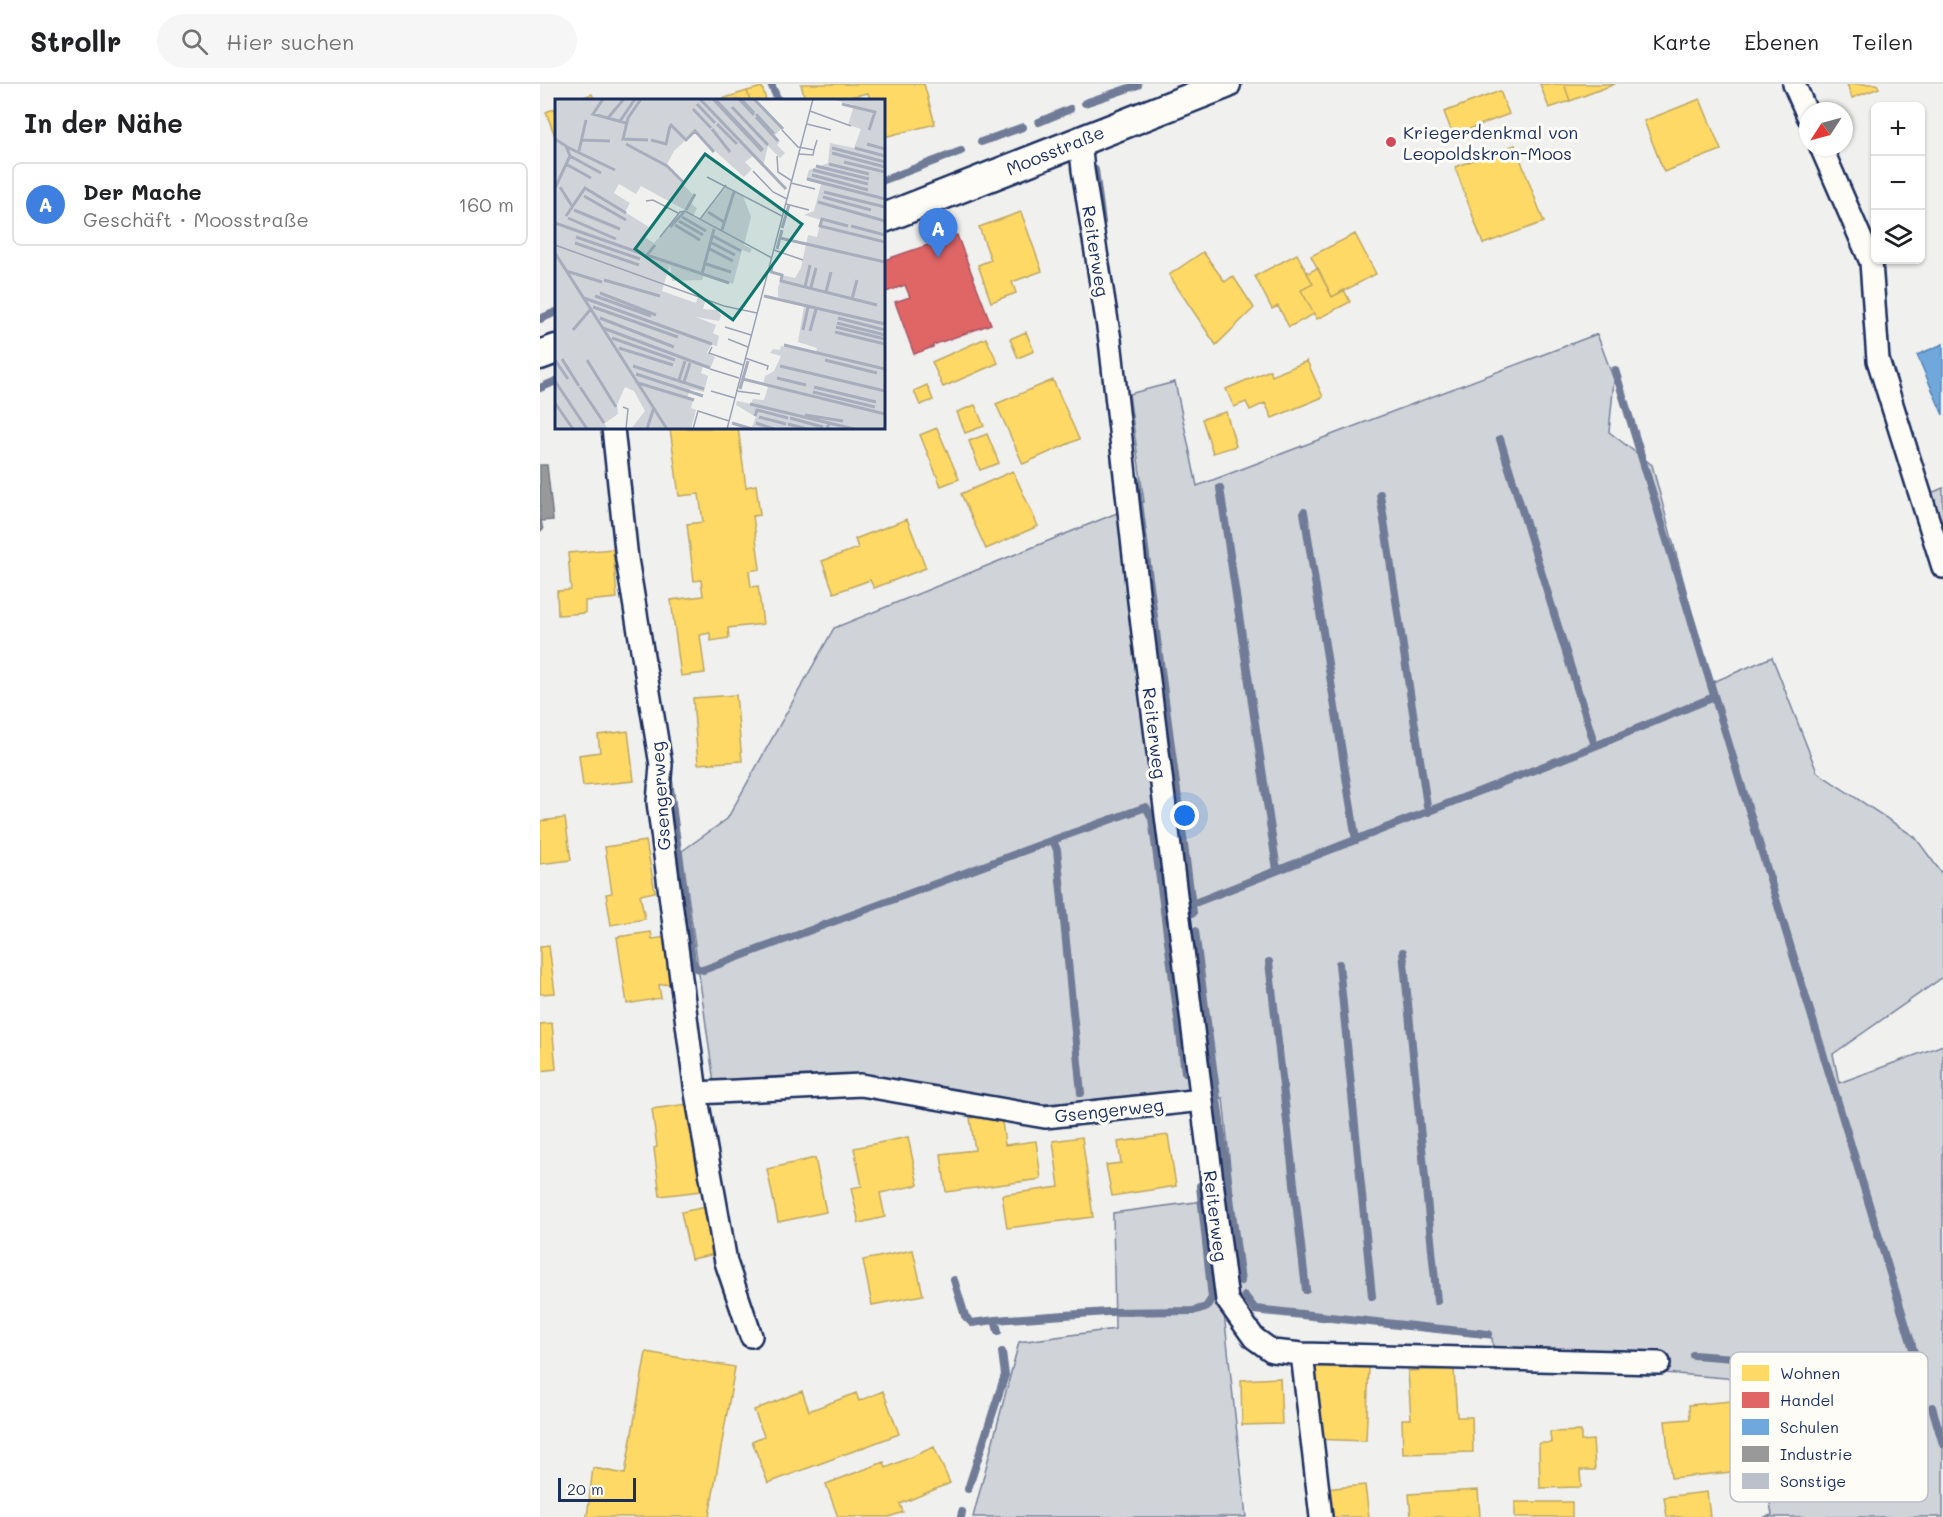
<!DOCTYPE html>
<html lang="de">
<meta charset="utf-8">
<style>
body{margin:0;font-family:Mali,sans-serif;background:#f6f6f6;color:#202124}
.controls{position:absolute;right:18px;top:18px;display:grid;overflow:hidden;border-radius:9px;box-shadow:0 2px 4px #0004}
.controls button{width:54px;height:54px;display:grid;place-items:center;padding:0;border:0;border-bottom:2px solid #e0e0e0;background:#fff;color:#202124;font:30px sans-serif}
.compass{position:absolute;left:1259px;top:18px;width:54px;height:54px;border-radius:50%;background:#fff;box-shadow:0 2px 4px #0004;rotate:234deg}
.scale{position:absolute;left:18px;bottom:15px;width:78px;box-sizing:border-box;padding-left:6px;border:3px solid #1b2f5e;border-top:0;font-size:16px;line-height:21px;white-space:nowrap;color:#1b2f5e;-webkit-text-stroke:4px #fdfcf7;paint-order:stroke}
.you{position:absolute;left:645px;top:732px;width:21px;height:21px;margin:-15px;border:4px solid #fff;border-radius:50%;background:#1a73e8;box-shadow:0 0 0 9px #1a73e833}
.badge{display:grid;place-items:center;width:39px;height:39px;border-radius:50%;background:#0b8043;color:#fff;font-size:20px;font-weight:700}
.pin{position:absolute;translate:-50% -50px;filter:drop-shadow(0 2px 3px #0008)}
.pin::after{content:'';position:absolute;top:32px;width:21px;height:18px;background:inherit;clip-path:polygon(0 0,100% 0,50% 100%)}
.list{margin:0;padding:0;list-style:none}
h2{display:flex;justify-content:space-between;align-items:center;height:78px;margin:0;padding:0 24px;font-size:26px}
h2 small{font-size:20px;font-weight:400;color:#757577}
.list li{display:grid;grid-template-columns:39px 1fr auto;gap:18px;align-items:center;box-sizing:border-box;height:84px;margin:0 12px 12px;padding:0 12px;border:2px solid #e0e0e0;border-radius:9px}
.list b{display:block;font-size:22px;white-space:nowrap}
.list p{margin:0;font-size:20px;white-space:nowrap;color:#757577}
.list em{font-size:20px;font-style:normal;color:#757577}
.icon{flex:none;width:33px;height:33px;fill:none;stroke:currentColor;stroke-width:2;stroke-linecap:round;stroke-linejoin:round}
.map{position:relative;flex:none;width:1403px;height:1433px;overflow:hidden}
header{display:flex;align-items:center;gap:36px;box-sizing:border-box;height:84px;padding:0 30px;background:#fff;border-bottom:2px solid #e0e0e0}
header strong{font-size:28px}
nav{display:flex;gap:33px;margin-inline-start:auto;font-size:21px}
.search{width:420px;height:54px;background:#f6f6f6;display:flex;align-items:center;gap:15px;box-sizing:border-box;padding:0 21px;border-radius:33px;color:#757577;font-size:22px}
main{display:flex}
aside{flex:1;background:#fff}
.map>svg:first-child{display:block}
.green{fill:#d0d3d8;stroke:#76819b;stroke-width:1.5}
.homes{fill:#ffd966;stroke:#bba664;stroke-width:1.5}
.shops{fill:#e06666;stroke:#a55664;stroke-width:1.5}
.schools{fill:#6fa8dc;stroke:#5684b6;stroke-width:1.5}
.industry{fill:#999;stroke:#737987;stroke-width:1.5}
.lines{fill:none;stroke-linecap:round;stroke-linejoin:round}
.stream{stroke:#6f7b97;stroke-width:8}
.street-casing{stroke:#1b2f5e;stroke-width:26}
.secondary-casing{stroke:#1b2f5e;stroke-width:33}
.street{stroke:#fdfcf7;stroke-width:21}
.secondary{stroke:#fdfcf7;stroke-width:28}
.poi-dot{fill:#d1495b;stroke:#fdfcf7;stroke-width:2}
.labels{text-anchor:middle;dominant-baseline:central;stroke-width:6;stroke-linejoin:round;paint-order:stroke}
.poi-label{font-size:18px;fill:#1b2f5e;stroke:#fdfcf7;text-anchor:start}
.street-label{font-size:18px;fill:#1b2f5e;stroke:#fdfcf7}
.inset-river{fill:none;stroke:#a7adbd;stroke-width:3}
.inset-road{fill:none;stroke:#9ba3b4;stroke-width:1.5}
.view{fill:#0f766e;fill-opacity:0.15;stroke:#0f766e;stroke-width:3}
.inset-edge{fill:none;stroke:#1b2f5e;stroke-width:3}
.key{fill:#fdfcf7;stroke:#b9bec9;stroke-width:1.5}
.key-label{font-size:16px;fill:#1b2f5e}
</style>
<header>
<strong>Strollr</strong>
<div class="search"><svg class="icon" aria-label="search" viewBox="0 0 24 24"><circle cx="10" cy="10" r="6"/><path d="M15 15l6 6"/></svg>Hier suchen</div>
<nav><a>Karte</a><a>Ebenen</a><a>Teilen</a></nav>
</header>
<main>
<aside>
<h2>In der Nähe<small></small></h2>
<ul class="list">
<li><span class="badge" style="background:#3f7fe0">A</span><div><b>Der Mache</b><p>Geschäft · Moosstraße</p></div><em>160 m</em></li>
</ul>
</aside>
<div class="map">
<svg width="1403" height="1433" viewBox="0 0 1403 1433">
<rect width="100%" height="100%" fill="#f0f0ee"/>
<filter id="ink" filterUnits="userSpaceOnUse"><feTurbulence type="fractalNoise" baseFrequency=".0167" numOctaves="2"/><feDisplacementMap in="SourceGraphic" scale="12" xChannelSelector="R" yChannelSelector="G"/><feConvolveMatrix kernelMatrix="1 2 1 2 8 2 1 2 1" color-interpolation-filters="sRGB"/></filter>
<g filter="url(#ink)">
<!-- green -->
<path class="green" d="M 1057,250 L 1074,296 L 1069,348 L 1112,381 L 1171,599 L 1232,573 L 1277,688 L 1375,753 L 1403,791 L 1403,893 L 1293,970 L 1299,999 L 1403,961 L 1403,1433 L 1224,1433 L 1232,1431 L 1210,1296 L 1112,1288 L 1034,1286 L 956,1288 L 952,1254 L 710,1229 L 684,1229 L 706,1433 L 433,1433 L 479,1258 L 575,1245 L 573,1129 L 693,1113 L 683,1014 L 496,1020 L 422,1012 L 174,999 L 142,767 L 187,735 L 294,544 L 604,418 L 589,310 L 635,298 L 657,402 Z
M 1403,404 L 1403,452 L 1389,410 Z"/>
<!-- homes -->
<path class="homes" d="M 261,0 L 384,0 L 395,40 L 344,53 L 344,16 L 330,16 L 328,9 L 297,16 L 265,16 Z
M 1000,0 L 1024,0 L 1030,17 L 1009,24 Z
M 1024,0 L 1075,0 L 1030,17 Z
M 1307,0 L 1337,0 L 1339,4 L 1312,14 Z
M 222,3 L 226,16 L 210,16 L 207,7 Z
M 207,7 L 210,16 L 179,16 Z
M 960,7 L 969,30 L 913,51 L 904,28 Z
M 52,10 L 55,16 L 36,16 Z
M 1160,15 L 1181,66 L 1124,88 L 1104,37 Z
M 16,24 L 16,55 L 6,28 Z
M 975,61 L 1004,138 L 943,160 L 915,83 Z
M 481,128 L 502,187 L 472,198 L 476,209 L 451,218 L 438,181 L 451,176 L 439,143 Z
M 815,150 L 836,190 L 792,213 L 771,172 Z
M 663,168 L 685,198 L 693,192 L 714,224 L 676,261 L 629,191 Z
M 757,170 L 773,200 L 761,206 L 774,230 L 749,243 L 738,222 L 732,225 L 715,192 Z
M 778,184 L 792,213 L 804,206 L 810,218 L 777,235 L 761,206 L 773,200 L 767,189 Z
M 486,248 L 494,267 L 478,274 L 470,255 Z
M 446,254 L 458,279 L 403,303 L 392,278 Z
M 767,277 L 783,313 L 732,334 L 725,319 L 710,326 L 706,318 L 694,323 L 686,305 L 730,286 L 732,292 Z
M 513,296 L 539,355 L 483,380 L 456,320 Z
M 387,301 L 393,316 L 380,321 L 374,307 Z
M 435,321 L 444,342 L 425,349 L 417,328 Z
M 686,328 L 696,362 L 673,369 L 662,335 Z
M 130,344 L 198,344 L 206,403 L 216,401 L 220,431 L 213,432 L 220,485 L 209,487 L 211,503 L 218,502 L 223,540 L 188,544 L 189,554 L 171,557 L 170,549 L 160,551 L 165,589 L 141,592 L 131,516 L 163,512 L 161,496 L 154,497 L 147,440 L 163,438 L 159,410 L 139,412 Z
M 397,344 L 419,395 L 401,402 L 380,351 Z
M 447,350 L 459,379 L 440,386 L 429,357 Z
M 473,387 L 498,442 L 446,465 L 421,410 Z
M 367,435 L 386,484 L 334,504 L 330,496 L 294,509 L 282,477 L 318,464 L 315,455 Z
M 73,465 L 77,514 L 45,517 L 45,529 L 18,531 L 17,507 L 31,506 L 28,469 Z
M 196,611 L 202,677 L 158,680 L 153,614 Z
M 88,647 L 94,697 L 43,702 L 39,671 L 60,668 L 58,651 Z
M 25,734 L 31,776 L 0,780 L 0,737 Z
M 106,757 L 115,808 L 100,811 L 105,835 L 71,841 L 66,810 L 72,809 L 65,763 Z
M 111,848 L 112,855 L 127,853 L 135,899 L 119,901 L 121,914 L 87,920 L 77,853 Z
M 9,862 L 15,909 L 0,910 L 0,863 Z
M 12,939 L 16,985 L 0,987 L 0,940 Z
M 148,1020 L 161,1107 L 120,1112 L 114,1064 L 117,1063 L 112,1025 Z
M 461,1030 L 465,1061 L 496,1057 L 501,1095 L 406,1108 L 401,1070 L 435,1066 L 430,1034 Z
M 628,1051 L 636,1102 L 572,1112 L 566,1081 L 581,1079 L 578,1058 Z
M 368,1053 L 378,1101 L 340,1109 L 345,1133 L 319,1139 L 311,1104 L 322,1102 L 314,1064 Z
M 542,1053 L 553,1133 L 467,1144 L 462,1111 L 519,1103 L 513,1057 Z
M 275,1074 L 286,1128 L 238,1138 L 227,1085 Z
M 172,1122 L 181,1169 L 151,1175 L 141,1128 Z
M 373,1166 L 383,1211 L 332,1221 L 323,1176 Z
M 106,1268 L 195,1283 L 169,1433 L 47,1433 L 53,1384 L 85,1390 Z
M 775,1279 L 829,1282 L 826,1357 L 772,1355 Z
M 914,1285 L 917,1333 L 932,1333 L 933,1368 L 863,1370 L 862,1335 L 871,1335 L 868,1287 Z
M 740,1294 L 742,1340 L 702,1341 L 701,1296 Z
M 262,1307 L 269,1327 L 316,1309 L 319,1317 L 343,1307 L 359,1350 L 228,1399 L 212,1357 L 224,1352 L 214,1326 Z
M 1191,1317 L 1192,1330 L 1195,1330 L 1201,1387 L 1131,1394 L 1125,1337 L 1150,1335 L 1149,1321 Z
M 1041,1347 L 1041,1357 L 1053,1356 L 1055,1386 L 1040,1386 L 1041,1403 L 1000,1404 L 999,1359 L 1011,1359 L 1010,1348 Z
M 394,1363 L 410,1399 L 360,1420 L 363,1428 L 349,1433 L 298,1433 L 286,1400 L 344,1378 L 346,1384 Z
M 825,1401 L 829,1433 L 786,1433 L 784,1405 Z
M 938,1406 L 940,1433 L 871,1433 L 869,1410 Z
M 1167,1408 L 1170,1433 L 1127,1433 L 1124,1413 Z
M 975,1418 L 1032,1418 L 1032,1433 L 975,1433 Z"/>
<!-- shops -->
<path class="shops" d="M 417,151 L 451,240 L 393,261 L 393,263 L 374,270 L 355,218 L 370,213 L 365,201 L 346,208 L 344,201 L 344,176 Z"/>
<!-- schools -->
<path class="schools" d="M 1403,260 L 1403,331 L 1377,271 Z"/>
<!-- industry -->
<path class="industry" d="M 0,381 L 7,381 L 13,436 L 1,437 L 3,446 L 0,447 Z"/>
<g class="lines">
<!-- stream -->
<path class="stream" d="M 231,0 L 238,16
M 545,19 L 598,1
M 499,38 L 530,25
M 441,58 L 483,43
M 555,86 L 562,138
M 344,96 L 421,67
M 0,235 L 16,228
M 1075,286 L 1377,1278 L 1376,1290 L 1363,1291 L 1230,1277
M 0,304 L 16,297
M 960,355 L 1055,662
M 596,396 L 653,829
M 680,404 L 737,786
M 840,410 L 888,728
M 764,428 L 816,756
M 129,696 L 152,877 L 156,884 L 163,886 L 513,756 L 606,723 L 612,734 L 645,988
M 513,756 L 517,766 L 541,1009
M 652,820 L 1055,662 L 1174,613
M 655,847 L 701,1197
M 863,868 L 897,1217
M 729,878 L 766,1206
M 799,880 L 832,1212
M 414,1196 L 425,1232 L 432,1239 L 455,1236
M 705,1212 L 715,1225 L 948,1250
M 458,1247 L 455,1236 L 567,1228 L 653,1227 L 666,1223 L 672,1214 L 660,1102
M 1153,1271 L 1208,1275
M 1392,1323 L 1403,1360
M 428,1405 L 465,1291 L 462,1268
M 421,1433 L 422,1428"/>
<defs>
<path id="street" d="M 1254,0 L 1268,32
M 540,56 L 543,86 L 570,256 L 599,517 L 687,1216 L 714,1254 L 732,1267 L 762,1270 L 1119,1279
M 1281,63 L 1331,178 L 1338,276 L 1403,483
M 73,344 L 87,475 L 121,681 L 118,718 L 156,1009 L 186,1178 L 211,1252
M 156,1009 L 321,1001 L 505,1033 L 662,1016
M 762,1270 L 781,1433"/>
<path id="secondary" d="M 344,134 L 686,0
M 0,271 L 16,265"/>
</defs>
<!-- street casing -->
<use href="#street" class="street-casing"/>
<!-- secondary casing -->
<use href="#secondary" class="secondary-casing"/>
<!-- street -->
<use href="#street" class="street"/>
<!-- secondary -->
<use href="#secondary" class="secondary"/>
</g>
</g>
<!-- markers -->
<circle class="poi-dot" cx="851" cy="58" r="6"/>
<g class="labels">
<!-- poi labels -->
<g class="poi-label">
<text x="863" y="48">Kriegerdenkmal von<tspan x="863" dy="21">Leopoldskron-Moos</tspan></text>
</g>
<!-- street labels -->
<g class="street-label">
<text transform="translate(515 66) rotate(-22)">Moosstraße</text>
<text transform="translate(556 167) rotate(81)">Reiterweg</text>
<text transform="translate(615 649) rotate(83)">Reiterweg</text>
<text transform="translate(120 712) rotate(-94)">Gsengerweg</text>
<text transform="translate(569 1026) rotate(-6)">Gsengerweg</text>
<text transform="translate(676 1132) rotate(83)">Reiterweg</text>
</g>
</g>
<!-- overview -->
<g transform="translate(15 15)">
<rect width="330" height="330" fill="#f0f0ee"/>
<path d="M 0,0 L 199,0 L 227,29 L 220,36 L 225,42 L 222,46 L 230,54 L 225,59 L 213,47 L 208,68 L 198,57 L 190,63 L 197,70 L 189,78 L 139,33 L 119,52 L 111,67 L 138,96 L 134,103 L 142,109 L 138,118 L 145,121 L 171,88 L 188,97 L 196,118 L 189,146 L 197,150 L 195,154 L 187,151 L 178,185 L 149,176 L 147,181 L 117,182 L 115,165 L 107,192 L 141,204 L 143,197 L 151,200 L 148,210 L 163,211 L 166,217 L 164,222 L 141,218 L 161,226 L 158,234 L 164,237 L 162,247 L 156,246 L 152,254 L 160,258 L 156,268 L 148,267 L 146,274 L 153,277 L 149,293 L 135,290 L 132,300 L 138,301 L 136,309 L 141,311 L 136,330 L 76,330 L 90,312 L 79,292 L 70,288 L 62,306 L 63,315 L 50,324 L 52,330 L 0,330 ZM 64,85 L 81,95 L 86,87 L 130,111 L 99,144 L 89,138 L 94,128 L 70,113 L 75,104 L 59,94 ZM 276,0 L 330,0 L 330,330 L 196,330 L 201,318 L 181,306 L 182,302 L 196,305 L 198,300 L 209,301 L 213,288 L 208,286 L 210,277 L 219,272 L 226,257 L 215,254 L 218,250 L 225,251 L 226,247 L 261,254 L 262,249 L 243,243 L 249,207 L 223,198 L 223,189 L 227,176 L 240,179 L 246,169 L 253,136 L 262,138 L 266,121 L 249,116 L 259,112 L 266,85 L 251,81 L 254,71 L 273,64 L 275,44 L 299,49 L 306,30 L 293,26 L 299,6 Z" fill="#d0d3d8" fill-rule="evenodd"/>
<path class="inset-river" d="M 48,0 L 38,15 L 71,24M 86,0 L 73,19 L 68,40 L 93,41M 145,0 L 231,90M 158,0 L 207,52M 160,0 L 208,51M 184,0 L 199,16M 186,0 L 199,14M 199,0 L 228,30M 142,5 L 160,24M 287,5 L 320,13 L 314,31M 177,8 L 213,46M 138,10 L 156,29M 201,15 L 219,35M 201,18 L 223,42M 52,20 L 69,0M 65,22 L 80,0M 115,25 L 131,41 L 140,32 L 159,53M 162,25 L 182,45M 157,30 L 175,53M 0,40 L 11,47 L 15,57 L 0,89M 26,41 L 55,42M 96,41 L 111,45 L 115,27M 71,45 L 112,67 L 129,84M 312,45 L 330,50M 12,48 L 60,71M 277,49 L 330,63M 300,49 L 330,57M 24,52 L 31,21M 277,54 L 330,68M 15,57 L 46,74M 289,63 L 330,73M 11,65 L 36,79M 274,65 L 314,75M 261,67 L 314,80M 258,71 L 313,85M 257,76 L 313,91M 252,80 L 330,100M 5,88 L 17,107M 269,93 L 330,108M 29,97 L 71,121M 268,98 L 316,111M 263,103 L 330,122M 19,111 L 65,130M 131,111 L 140,95M 153,113 L 169,123M 11,117 L 30,89 L 71,114M 127,118 L 151,132M 13,119 L 61,140M 124,122 L 148,136M 0,124 L 88,155M 120,126 L 145,141M 293,127 L 267,120 L 265,127 L 330,143M 296,127 L 330,136M 115,128 L 129,113M 227,129 L 234,106M 167,131 L 179,93M 158,137 L 186,152M 21,138 L 85,160M 225,139 L 330,163M 20,144 L 84,166M 157,144 L 180,156M 100,146 L 92,156 L 174,184M 155,150 L 178,162M 222,150 L 227,131M 0,154 L 112,330M 151,165 L 176,173M 217,167 L 216,173 L 227,176 L 226,182 L 322,206M 11,172 L 47,183M 147,175 L 159,130M 49,181 L 105,197M 250,188 L 255,166M 256,188 L 261,169M 271,193 L 276,173M 45,194 L 101,216M 40,197 L 96,217M 209,197 L 330,225M 29,199 L 157,245M 297,200 L 302,181M 38,208 L 123,238M 45,219 L 119,248M 283,219 L 330,231M 282,224 L 330,236M 281,228 L 330,240M 48,229 L 155,269M 18,231 L 35,211M 248,231 L 253,208M 255,232 L 261,210M 280,233 L 330,245M 57,239 L 120,261M 229,246 L 330,270M 64,249 L 118,266M 7,260 L 24,287M 0,261 L 13,280M 32,261 L 61,308M 270,261 L 322,274M 78,267 L 149,290M 225,267 L 330,292M 81,275 L 148,297M 222,279 L 251,286M 188,280 L 330,315M 124,281 L 130,262M 0,282 L 32,330M 129,283 L 135,264M 83,284 L 139,301M 25,288 L 49,324M 259,288 L 321,303M 185,290 L 193,262M 258,293 L 320,308M 0,304 L 18,330M 195,305 L 274,324M 250,316 L 288,322M 200,317 L 202,311 L 233,319M 204,318 L 231,325M 235,319 L 268,328M 177,324 L 197,330M 201,324 L 219,330M 233,325 L 252,330M 92,330 L 99,308M 272,330 L 274,324 L 299,330"/>
<path class="inset-road" d="M 255,12 L 296,27M 252,25 L 276,31M 227,31 L 243,48 L 259,51 L 262,41M 244,55 L 258,56 L 259,51M 222,57 L 223,73 L 237,82M 198,72 L 218,93 L 232,100M 152,78 L 227,117M 236,84 L 260,90M 91,102 L 98,101 L 123,114M 231,105 L 254,111M 145,120 L 171,86M 105,138 L 125,113 L 130,112 L 217,159M 0,146 L 169,207 L 202,214M 219,151 L 248,161M 170,228 L 196,236M 173,240 L 193,248M 157,248 L 154,254 L 188,266M 190,259 L 213,267 L 212,271M 155,270 L 184,279M 156,292 L 180,299M 181,292 L 205,295M 68,308 L 73,310 L 71,330M 138,330 L 143,312 L 174,322M 172,330 L 258,0"/>
<path class="view" d="M 150,55 L 247,125 L 178,221 L 80,150 Z"/>
<rect width="330" height="330" class="inset-edge"/>
</g>
<!-- legend -->
<rect x="1190" y="1268" width="198" height="150" rx="9" class="key"/>
<rect x="1202" y="1281" width="27" height="16" fill="#ffd966"/>
<rect x="1202" y="1308" width="27" height="16" fill="#e06666"/>
<rect x="1202" y="1335" width="27" height="16" fill="#6fa8dc"/>
<rect x="1202" y="1362" width="27" height="16" fill="#999"/>
<rect x="1202" y="1389" width="27" height="16" fill="#bbc0ca"/>
<g class="key-label">
<text x="1240" y="1295">Wohnen</text>
<text x="1240" y="1322">Handel</text>
<text x="1240" y="1349">Schulen</text>
<text x="1240" y="1376">Industrie</text>
<text x="1240" y="1403">Sonstige</text>
</g>
</svg>
<div class="controls">
<button>+</button>
<button>−</button>
<button><svg class="icon" aria-label="layers" viewBox="0 0 24 24"><path d="M12 4l9 5-9 5-9-5zM3 14l9 5 9-5"/></svg></button>
</div>
<svg class="compass" viewBox="-18 -18 36 36"><path d="M0-13l5 13h-10z" fill="#e53935"/><path d="M0 13l5-13h-10z" fill="#757577"/></svg>
<div class="scale">20 m</div>
<div class="you"></div>
<div class="pin badge" style="left:398px;top:174px;background:#3f7fe0">A</div>
</div>
</main>
